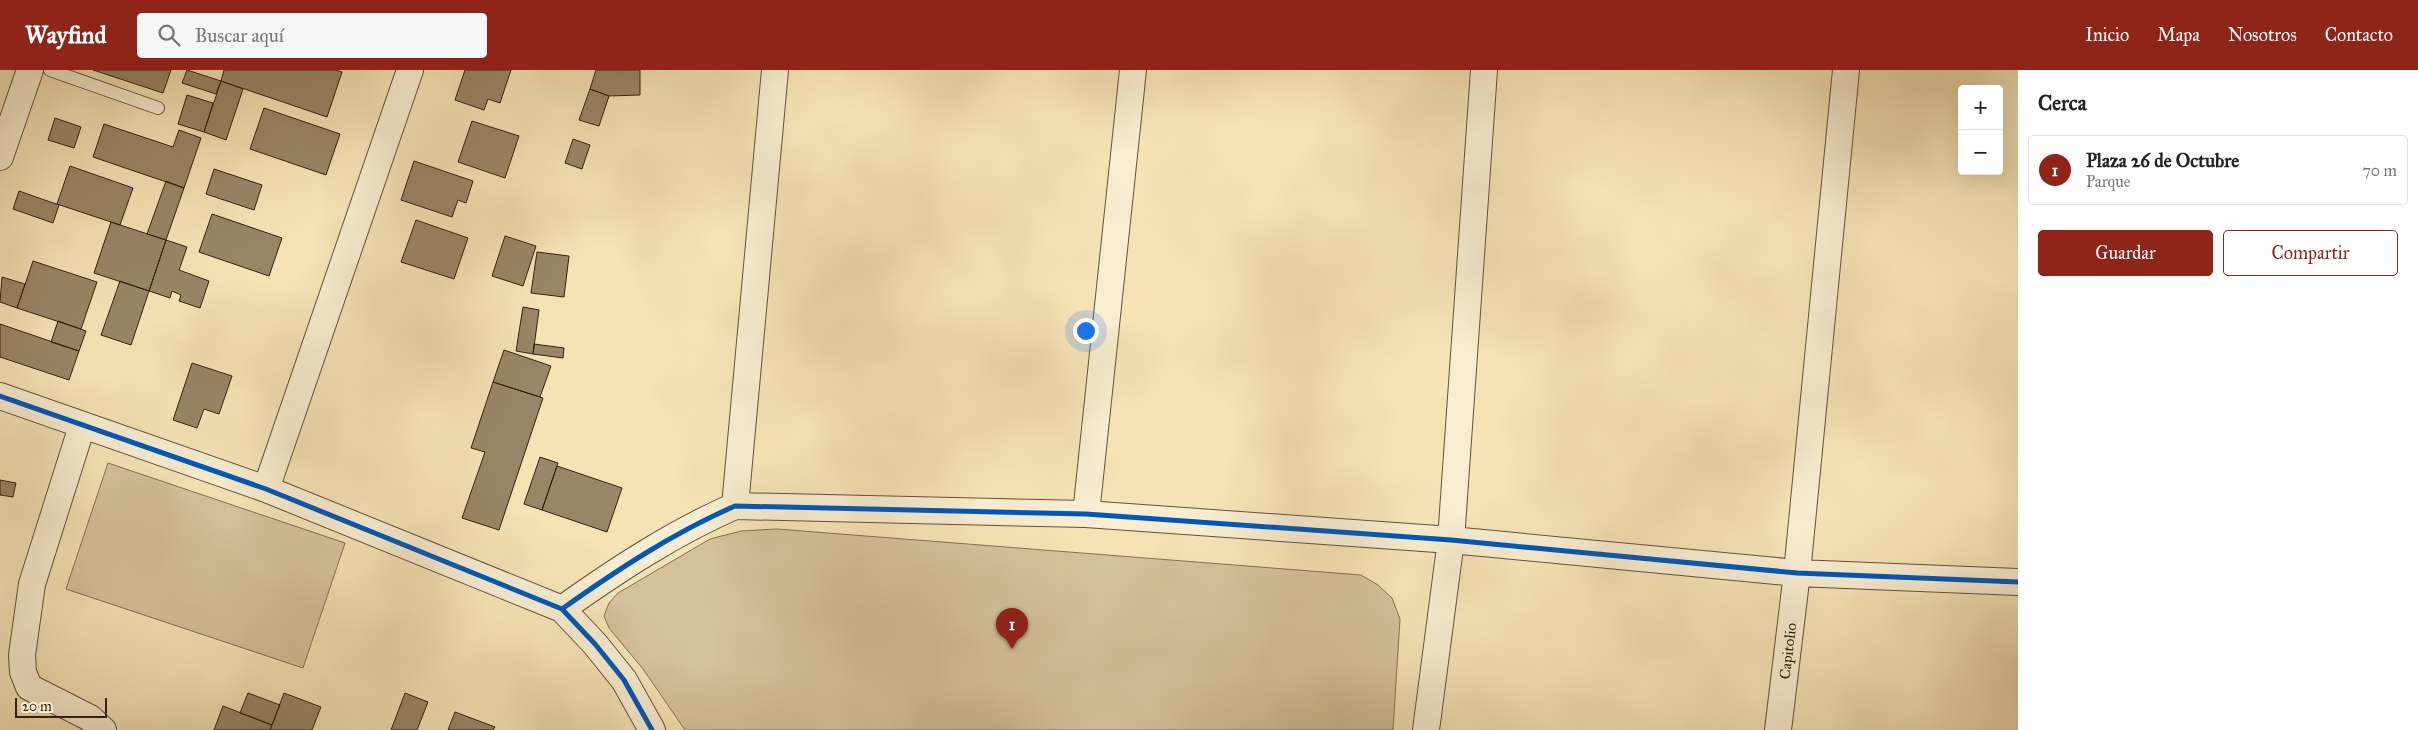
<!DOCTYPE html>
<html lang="es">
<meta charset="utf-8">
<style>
body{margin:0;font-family:"IM FELL Great Primer",serif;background:#f6f6f6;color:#222}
.controls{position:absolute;right:15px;top:15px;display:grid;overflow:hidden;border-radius:5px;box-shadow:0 5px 20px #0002}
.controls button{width:45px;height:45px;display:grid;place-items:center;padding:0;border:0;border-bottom:1px solid #e0e0e0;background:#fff;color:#222;font:25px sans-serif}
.scale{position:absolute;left:15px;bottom:12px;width:92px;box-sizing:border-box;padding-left:5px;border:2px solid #342110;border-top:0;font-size:14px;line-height:18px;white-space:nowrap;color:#342110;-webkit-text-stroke:4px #f8edd0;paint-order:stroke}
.you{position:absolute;left:1085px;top:260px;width:18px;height:18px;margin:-12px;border:4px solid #fff;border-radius:50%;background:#1a73e8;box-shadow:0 0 0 8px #1a73e833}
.badge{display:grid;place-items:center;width:32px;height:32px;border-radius:50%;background:#8f2418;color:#fff;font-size:16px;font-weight:700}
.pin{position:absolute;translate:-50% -41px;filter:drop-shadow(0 1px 2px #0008)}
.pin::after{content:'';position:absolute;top:26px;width:18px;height:15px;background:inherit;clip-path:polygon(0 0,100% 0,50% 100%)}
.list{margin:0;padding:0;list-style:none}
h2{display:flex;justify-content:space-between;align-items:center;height:65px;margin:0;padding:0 20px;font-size:21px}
h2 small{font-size:16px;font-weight:400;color:#767676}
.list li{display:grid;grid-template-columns:32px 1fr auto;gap:15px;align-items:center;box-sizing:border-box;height:70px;margin:0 10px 10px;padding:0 10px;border:1px solid #e0e0e0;border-radius:5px}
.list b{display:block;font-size:19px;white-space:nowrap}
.list p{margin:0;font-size:16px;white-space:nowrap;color:#767676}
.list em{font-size:16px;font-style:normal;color:#767676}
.actions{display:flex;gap:10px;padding:15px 20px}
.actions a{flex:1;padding:11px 0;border:1px solid #8f2418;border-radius:5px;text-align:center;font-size:18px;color:#8f2418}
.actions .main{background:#8f2418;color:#fff}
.icon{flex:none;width:28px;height:28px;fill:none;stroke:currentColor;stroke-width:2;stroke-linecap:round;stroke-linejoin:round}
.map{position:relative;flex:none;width:2018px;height:660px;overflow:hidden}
header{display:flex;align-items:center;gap:30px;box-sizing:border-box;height:70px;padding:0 25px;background:#8f2418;color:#fff}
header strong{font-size:24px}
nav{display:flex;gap:28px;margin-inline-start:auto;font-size:18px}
.search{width:350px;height:45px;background:#f6f6f6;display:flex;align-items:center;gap:12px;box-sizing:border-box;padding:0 18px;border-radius:5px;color:#767676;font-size:19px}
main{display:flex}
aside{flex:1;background:#fff}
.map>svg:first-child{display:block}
.green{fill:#d4c29a;stroke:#847255}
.building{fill:#988666;stroke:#342110}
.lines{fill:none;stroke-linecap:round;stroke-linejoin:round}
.service-casing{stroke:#64523a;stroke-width:14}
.minor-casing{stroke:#64523a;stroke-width:28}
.service{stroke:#f8edd0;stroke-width:12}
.minor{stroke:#f8edd0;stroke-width:26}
.cycleway-casing{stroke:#f8edd0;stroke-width:8}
.cycleway{stroke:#0057b8;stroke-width:5}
.labels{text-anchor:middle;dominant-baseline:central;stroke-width:4;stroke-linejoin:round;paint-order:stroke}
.street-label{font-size:15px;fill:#342110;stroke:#f8edd0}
</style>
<header>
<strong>Wayfind</strong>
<div class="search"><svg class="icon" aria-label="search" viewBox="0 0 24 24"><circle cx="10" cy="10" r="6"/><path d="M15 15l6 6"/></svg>Buscar aquí</div>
<nav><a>Inicio</a><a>Mapa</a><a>Nosotros</a><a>Contacto</a></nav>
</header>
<main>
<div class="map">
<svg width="2018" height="660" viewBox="0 0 2018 660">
<rect width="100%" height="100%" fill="#f5e3b6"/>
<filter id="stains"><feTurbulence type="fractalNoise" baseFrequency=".004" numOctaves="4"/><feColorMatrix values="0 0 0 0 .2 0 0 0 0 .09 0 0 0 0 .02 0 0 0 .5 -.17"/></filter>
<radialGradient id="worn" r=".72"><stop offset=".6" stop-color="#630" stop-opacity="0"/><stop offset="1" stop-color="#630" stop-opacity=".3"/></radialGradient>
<!-- green -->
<path class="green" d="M 108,393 L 345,473 L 303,598 L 66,519 Z
M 777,459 L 1361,505 L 1378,515 L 1392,528 L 1400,549 L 1393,660 L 685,660 L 643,599 L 609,558 L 604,546 L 609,533 L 618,523 L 710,469 L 741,461 Z"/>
<!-- building -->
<path class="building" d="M 93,0 L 171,0 L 163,23 Z
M 187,0 L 221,11 L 216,24 L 182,13 Z
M 224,0 L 336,0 L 342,2 L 327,47 L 221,11 Z
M 465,0 L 511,0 L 500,33 L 488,29 L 484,40 L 455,30 Z
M 596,0 L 640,0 L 640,25 L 609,26 L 590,19 Z
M 221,11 L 243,19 L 226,70 L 204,62 Z
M 590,19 L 609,26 L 599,56 L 579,50 Z
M 187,25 L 213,33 L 204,62 L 178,54 Z
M 264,38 L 340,64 L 326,105 L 250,79 Z
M 55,48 L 81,57 L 74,78 L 48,70 Z
M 472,51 L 519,66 L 505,108 L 458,92 Z
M 104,54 L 173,77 L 179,60 L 201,68 L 184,118 L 93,87 Z
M 573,69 L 590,75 L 582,99 L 565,93 Z
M 414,91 L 473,111 L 466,133 L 458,130 L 452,147 L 401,130 Z
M 70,96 L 133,118 L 120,155 L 57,134 Z
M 214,99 L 262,115 L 254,140 L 206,124 Z
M 166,111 L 184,118 L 166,170 L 147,164 Z
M 19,121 L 59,135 L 53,153 L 13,139 Z
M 212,144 L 282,168 L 269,206 L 199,182 Z
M 416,150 L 468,168 L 454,209 L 401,192 Z
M 111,152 L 166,170 L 149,221 L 94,203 Z
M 505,166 L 536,176 L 523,216 L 492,206 Z
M 166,170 L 187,177 L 179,200 L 209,211 L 200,238 L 179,231 L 181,225 L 172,221 L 170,228 L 149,221 Z
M 537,182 L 569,186 L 564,227 L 531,223 Z
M 33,191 L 97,212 L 81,259 L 17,238 Z
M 2,207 L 25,214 L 17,238 L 0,232 Z
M 120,211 L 149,221 L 131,275 L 101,265 Z
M 523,237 L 539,240 L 533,284 L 516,281 Z
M 58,251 L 86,261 L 79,281 L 51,272 Z
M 0,254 L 79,281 L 69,310 L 0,287 Z
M 534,274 L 564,278 L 563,288 L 533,284 Z
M 504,280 L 551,296 L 540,327 L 493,312 Z
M 192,293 L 232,306 L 219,344 L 204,339 L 197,358 L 173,350 Z
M 493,312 L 543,328 L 499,460 L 462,448 L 485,382 L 471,378 Z
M 540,387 L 558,393 L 542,440 L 524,434 Z
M 557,396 L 622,418 L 607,462 L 542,440 Z
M 0,410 L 16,413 L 13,427 L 0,425 Z
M 248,623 L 280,635 L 272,655 L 240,643 Z
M 284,623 L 321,637 L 312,660 L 270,660 Z
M 405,623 L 428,632 L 417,660 L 391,660 Z
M 223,636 L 272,655 L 270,660 L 214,660 Z
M 455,642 L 495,657 L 493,660 L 448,660 Z"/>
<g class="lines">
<defs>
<path id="service" d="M 50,0 L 158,38"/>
<path id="minor" d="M 0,87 L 30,0
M 0,326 L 266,419 L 562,539 L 595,574 L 624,610 L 652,660
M 82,356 L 32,514 L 22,585 L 23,602 L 29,617 L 90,648 L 103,660
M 266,419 L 410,0
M 735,436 L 775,0
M 1086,444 L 1133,0
M 562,539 C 617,500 673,463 735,436 L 1086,444 L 1451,470 L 1797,503 L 2018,512
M 1426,660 L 1451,470 L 1484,0
M 1778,660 L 1797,503 L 1846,0"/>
</defs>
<!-- service casing -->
<use href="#service" class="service-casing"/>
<!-- minor casing -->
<use href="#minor" class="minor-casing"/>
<!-- service -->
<use href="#service" class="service"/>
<!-- minor -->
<use href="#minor" class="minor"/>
<defs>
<path id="cycleway" d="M 0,326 L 266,419 L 562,539 L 595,574 L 624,610 L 652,660
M 562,539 C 617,500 673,463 735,436 L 1086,444 L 1451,470 L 1797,503 L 2018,512"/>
</defs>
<!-- cycleway casing -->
<use href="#cycleway" class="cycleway-casing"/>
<!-- cycleway -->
<use href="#cycleway" class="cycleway"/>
</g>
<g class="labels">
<!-- street labels -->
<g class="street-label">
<text transform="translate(1788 581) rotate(-83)">Capitolio</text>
</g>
</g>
<rect width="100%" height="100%" filter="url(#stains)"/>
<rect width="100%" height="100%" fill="url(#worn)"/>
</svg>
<div class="controls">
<button>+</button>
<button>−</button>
</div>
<div class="scale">20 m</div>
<div class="you"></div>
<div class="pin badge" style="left:1012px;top:579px">1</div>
</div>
<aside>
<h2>Cerca<small></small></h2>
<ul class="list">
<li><span class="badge">1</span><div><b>Plaza 26 de Octubre</b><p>Parque</p></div><em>70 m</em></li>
</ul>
<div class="actions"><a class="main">Guardar</a><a>Compartir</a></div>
</aside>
</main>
